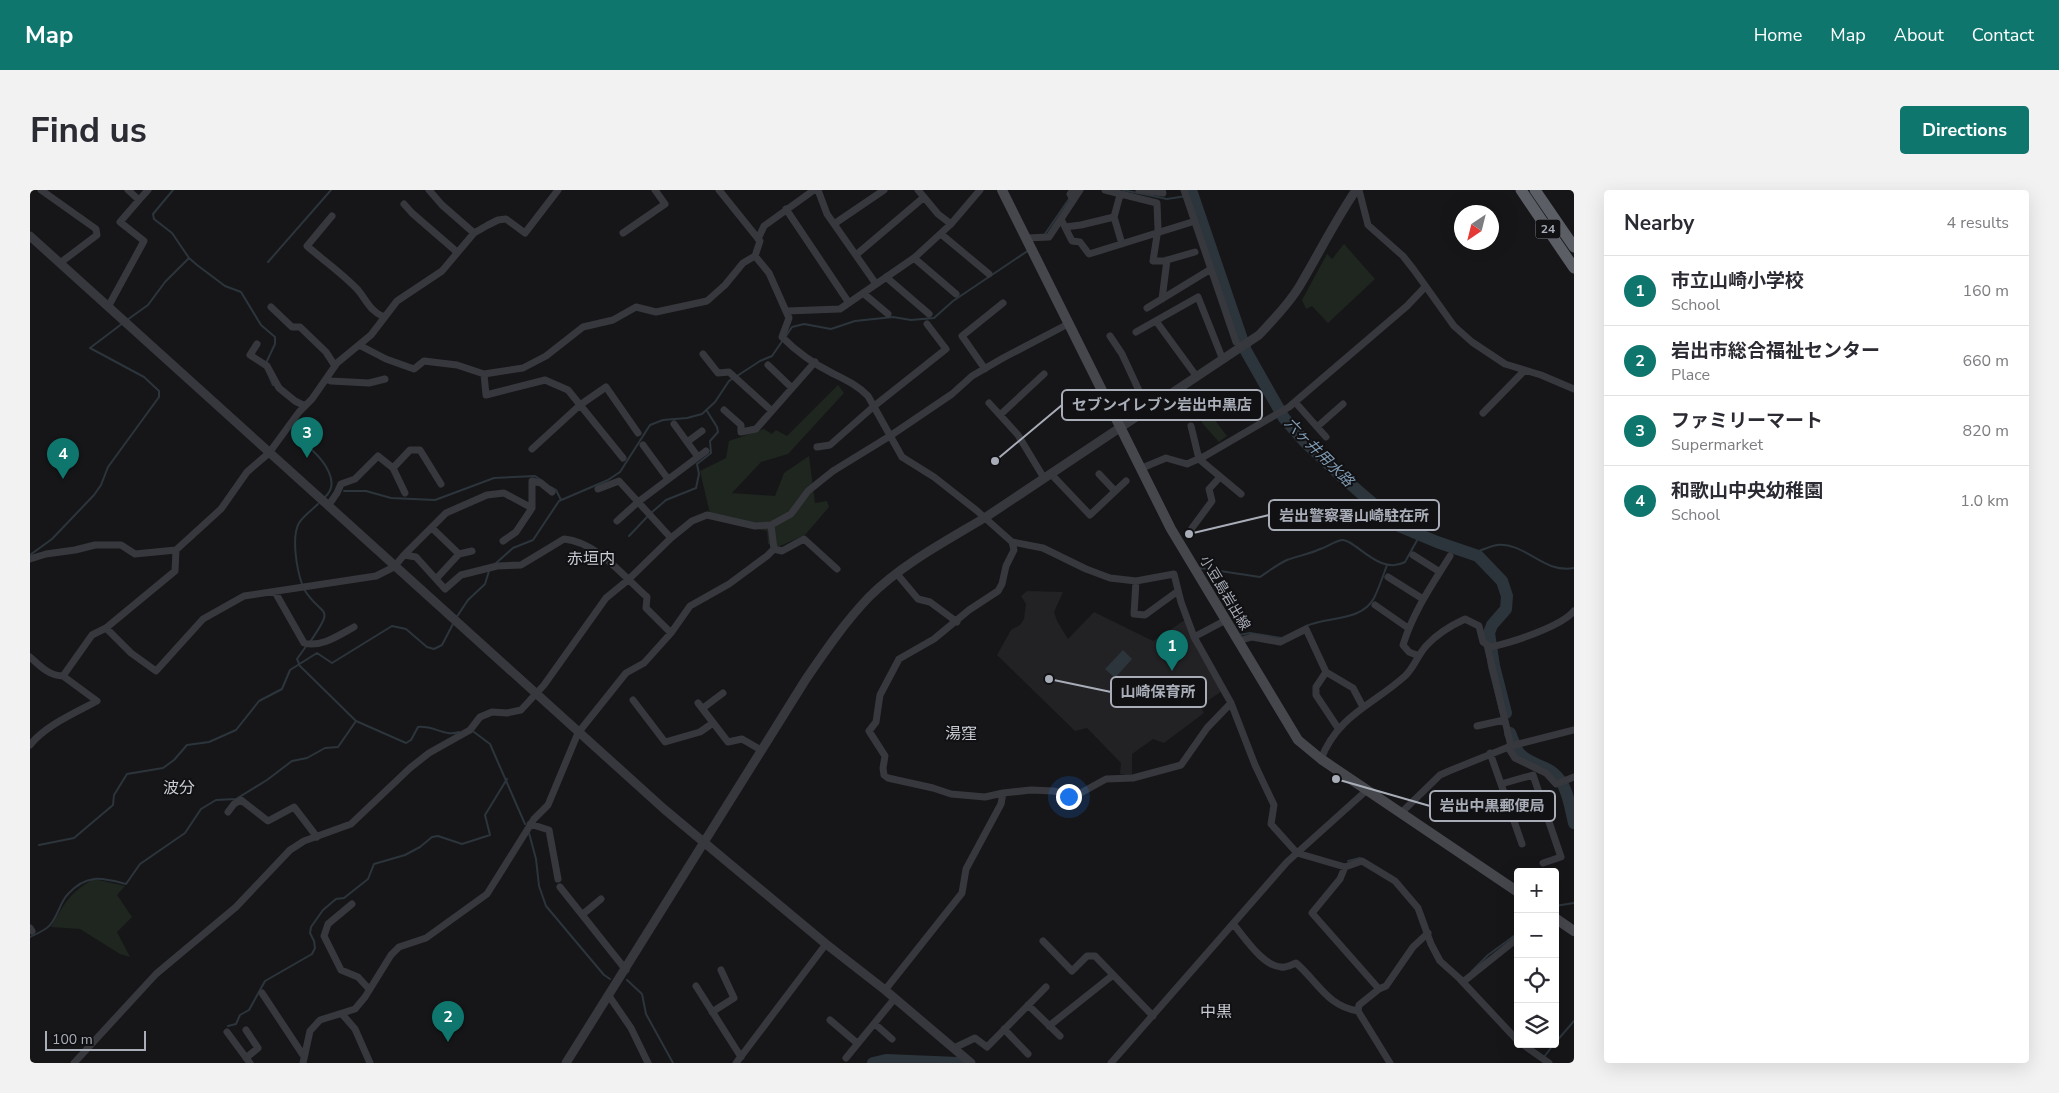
<!DOCTYPE html>
<meta charset="utf-8">
<style>
body{margin:0;font-family:"Nunito Sans","Noto Sans JP",sans-serif;background:#f2f2f3;color:#2b2b33}
.controls{position:absolute;right:15px;bottom:15px;display:grid;overflow:hidden;border-radius:5px;box-shadow:0 5px 20px #0002}
.controls button{width:45px;height:45px;display:grid;place-items:center;padding:0;border:0;border-bottom:1px solid #e1e1e2;background:#fff;color:#2b2b33;font:25px sans-serif}
.compass{position:absolute;left:1424px;top:15px;width:45px;height:45px;border-radius:50%;background:#fff;box-shadow:0 5px 20px #0002;rotate:215deg}
.scale{position:absolute;left:15px;bottom:12px;width:101px;box-sizing:border-box;padding-left:5px;border:2px solid #a8adb8;border-top:0;font-size:14px;line-height:18px;white-space:nowrap;color:#a8adb8;-webkit-text-stroke:4px #111113;paint-order:stroke}
.you{position:absolute;left:1038px;top:606px;width:18px;height:18px;margin:-12px;border:4px solid #fff;border-radius:50%;background:#1a73e8;box-shadow:0 0 0 8px #1a73e833}
.badge{display:grid;place-items:center;width:32px;height:32px;border-radius:50%;background:#0f766e;color:#fff;font-size:16px;font-weight:700}
.pin{position:absolute;translate:-50% -41px;filter:drop-shadow(0 1px 2px #0008)}
.pin::after{content:'';position:absolute;top:26px;width:18px;height:15px;background:inherit;clip-path:polygon(0 0,100% 0,50% 100%)}
.list{margin:0;padding:0;list-style:none}
h2{display:flex;justify-content:space-between;align-items:center;height:65px;margin:0;padding:0 20px;font-size:21px}
h2 small{font-size:16px;font-weight:400;color:#7c7c81}
.list li{display:grid;grid-template-columns:32px 1fr auto;gap:15px;align-items:center;box-sizing:border-box;height:70px;padding:0 20px;border-top:1px solid #e1e1e2}
.list b{display:block;font-size:19px;white-space:nowrap}
.list p{margin:0;font-size:16px;white-space:nowrap;color:#7c7c81}
.list em{font-size:16px;font-style:normal;color:#7c7c81}
.icon{flex:none;width:28px;height:28px;fill:none;stroke:currentColor;stroke-width:2;stroke-linecap:round;stroke-linejoin:round}
.map{position:relative;flex:none;width:1544px;height:873px;overflow:hidden;border-radius:5px}
header{display:flex;align-items:center;gap:30px;box-sizing:border-box;height:70px;padding:0 25px;background:#0f766e;color:#fff}
header strong{font-size:24px}
nav{display:flex;gap:28px;margin-inline-start:auto;font-size:18px}
.intro{display:flex;align-items:center;justify-content:space-between;box-sizing:border-box;height:120px;padding:0 30px}
h1{margin:0;font-size:35px}
.button{padding:12px 22px;border-radius:5px;background:#0f766e;color:#fff;font-size:18px;font-weight:700}
main{display:flex;gap:30px;padding:0 30px}
aside{flex:1;background:#fff;border-radius:5px;box-shadow:0 5px 20px #0002}
.map>svg:first-child{display:block}
.built{fill:#222225}
.green{fill:#1e261f}
.water{fill:#2c353c}
.lines{fill:none;stroke-linecap:round;stroke-linejoin:round}
.stream{stroke:#2c353c;stroke-width:2}
.river{stroke:#2c353c;stroke-width:12}
.minor{stroke:#37383d;stroke-width:7}
.tertiary{stroke:#37383d;stroke-width:9}
.secondary{stroke:#45474d;stroke-width:10}
.trunk{stroke:#5b5e65;stroke-width:11}
.labels{text-anchor:middle;dominant-baseline:central;stroke-width:4;stroke-linejoin:round;paint-order:stroke}
.shield{fill:#111113;stroke:#7b7e86;stroke-width:1}
.shield-label{font-size:12px;font-weight:bold;fill:#a8adb8}
.street-label{font-size:14px;fill:#a8adb8;stroke:#111113}
.water-label{font-size:15px;font-style:italic;fill:#7f9bb3;stroke:#111113}
.quarter-label{font-size:16px;fill:#c9ccd4;stroke:#111113}
.leader{fill:none;stroke:#a8adb8;stroke-width:2}
.callout-dot{fill:#a8adb8;stroke:#111113;stroke-width:2}
.callout{fill:#111113;stroke:#a8adb8;stroke-width:2}
.callout-label{font-size:15px;text-anchor:middle;font-weight:bold;fill:#a8adb8}
</style>
<header>
<strong>Map</strong>
<nav><a>Home</a><a>Map</a><a>About</a><a>Contact</a></nav>
</header>
<div class="intro"><h1>Find us</h1><a class="button">Directions</a></div>
<main>
<div class="map">
<svg width="1544" height="873" viewBox="0 0 1544 873">
<rect width="100%" height="100%" fill="#161618"/>
<!-- built -->
<path class="built" d="M 997,401 L 1033,402 L 1024,422 L 1027,431 L 1038,449 L 1064,422 L 1123,451 L 1155,430 L 1166,458 L 1192,501 L 1170,516 L 1174,523 L 1134,553 L 1123,549 L 1102,564 L 1102,586 L 1090,584 L 1091,573 L 1057,538 L 1045,541 L 967,465 L 981,440 L 990,435 L 994,429 L 996,414 L 991,406 Z"/>
<!-- green -->
<path class="green" d="M 1314,54 L 1345,89 L 1298,133 L 1282,116 L 1276,119 L 1272,110 L 1297,64 L 1302,69 Z
M 808,195 L 814,203 L 758,264 L 731,272 L 702,303 L 745,306 L 754,283 L 779,266 L 785,313 L 797,311 L 799,317 L 775,345 L 748,357 L 738,354 L 737,341 L 681,328 L 670,281 L 696,268 L 699,251 L 734,239 L 742,244 L 746,240 L 757,246 Z
M 1164,203 L 1197,246 L 1189,252 L 1173,234 L 1166,220 L 1151,217 L 1150,212 Z
M 64,689 L 95,696 L 87,705 L 102,727 L 87,742 L 100,767 L 90,764 L 50,739 L 21,737 C 34,714 40,702 64,689 Z"/>
<!-- water -->
<path class="water" d="M 1093,460 L 1102,469 L 1085,488 L 1075,479 Z"/>
<g class="lines">
<!-- stream -->
<path class="stream" d="M 143,0 L 123,24 L 124,29 L 142,43 L 159,68 L 167,75 L 195,96 L 211,102 L 231,135 L 245,147 L 245,154 L 236,173
M 1093,0 L 1137,9 L 1163,5
M 1015,44 L 1039,9
M 238,72 L 301,0
M 97,130 L 118,115 L 135,92 L 159,68
M 756,146 L 762,137 L 774,134 L 801,139 L 825,131 L 863,127 L 881,130 L 904,128 L 923,111 L 999,60
M 235,177 L 243,195
M 707,186 L 730,171 L 742,166 L 753,150
M 264,235 L 262,237 C 263,241 264,245 267,248 C 271,252 278,255 282,260 C 294,271 311,293 295,307
M 521,297 L 526,300 L 531,310
M 314,301 L 336,301 L 361,308 L 405,310 L 464,288 L 505,286 L 511,290
M 621,323 L 636,310 L 666,298 L 669,284 L 667,274 L 681,263 L 680,251 L 688,242 L 687,237 L 677,221
M 599,346 L 618,326
M 0,365 L 22,349 L 64,305 L 71,295 L 78,277 L 129,207 L 129,201 L 114,187 L 60,158 L 93,133
M 1448,366 L 1449,361 C 1455,359 1461,356 1467,355 C 1496,352 1513,384 1544,378
M 465,374 L 483,358 L 503,350 L 529,311 L 578,290 L 590,282 L 620,235 L 633,230 L 657,228 L 672,224 L 685,212 L 699,191 L 703,188
M 1170,378 L 1230,387 C 1239,381 1248,374 1257,370 C 1267,366 1280,364 1290,359 C 1297,357 1305,351 1312,350 C 1325,349 1349,386 1375,372 L 1390,345
M 272,394 C 267,380 261,347 269,333 C 273,326 282,320 288,314
M 274,399 C 291,428 307,413 280,452
M 426,428 L 438,410 L 455,394 L 459,381
M 1276,436 C 1298,426 1331,432 1344,408 C 1349,398 1353,386 1357,375
M 1209,445 L 1220,443 L 1251,448
M 277,455 L 267,469 L 270,476 L 326,531 L 376,553 L 381,550 L 388,537 C 403,535 415,547 429,542
M 444,542 L 460,554 L 495,634
M 499,643 L 506,669 L 509,696 L 516,716 L 574,785 L 580,789
M 9,655 L 44,648 L 83,615 L 84,605 L 97,584 L 133,578 L 144,570 L 157,555 L 179,552 L 206,540 L 229,511 L 252,499 L 260,480 L 287,463 L 302,473 L 362,436 L 376,439 L 397,457 L 404,459 L 412,455 L 424,432
M 1318,671 L 1330,668
M 1525,716 L 1544,713
M 0,747 C 6,744 16,740 20,735 C 28,726 30,712 38,704 C 57,683 73,688 96,694 L 110,674 L 155,643 L 171,619 L 186,610 L 206,609 L 237,590 L 262,571 L 277,568 L 295,558 L 308,557 L 326,531
M 1442,781 L 1458,765 L 1488,743
M 597,790 L 612,804 L 616,824 L 643,873
M 198,836 L 206,834 L 210,825 L 219,820 L 235,791 L 282,764 L 285,758 L 284,751 L 280,743 L 281,737 L 293,720 L 306,709 L 314,708 L 338,689 L 344,674 L 375,665 L 390,657 L 402,647 L 408,646 L 432,654 L 460,645 L 455,625 L 477,589
M 1525,853 L 1544,831
M 1514,867 L 1524,854"/>
<!-- river -->
<path class="river" d="M 1161,0 L 1216,161 L 1254,228 L 1275,252 L 1311,286 L 1369,336 L 1407,352 L 1448,366 L 1472,391 L 1477,406 L 1476,419 L 1462,435 L 1459,443 L 1464,476 L 1476,523
M 1480,543 C 1483,549 1485,559 1490,564 C 1501,577 1521,573 1533,595 C 1539,606 1541,621 1544,633
M 843,873 L 856,870 L 928,873"/>
<!-- minor -->
<path class="minor" d="M 11,0 L 66,39 L 67,45 L 30,73
M 399,0 L 412,15 L 444,43
M 788,0 L 797,24 L 846,94
M 888,0 L 908,24 L 921,34
M 1043,0 L 1040,4 L 1043,10
M 1075,0 L 1127,13 L 1128,39 L 1123,71 L 1134,71 L 1165,62
M 1109,0 L 1133,3 L 1132,0
M 1154,0 L 1206,152
M 1329,0 L 1338,35 L 1373,66 L 1384,80 L 1424,136 L 1442,152 L 1475,174 L 1511,185 L 1544,199
M 1090,5 L 1084,27 L 1092,54
M 109,10 L 118,0
M 374,14 L 382,23 L 427,62
M 756,19 L 819,113
M 302,26 L 277,56 C 293,70 313,84 328,100 C 337,111 340,121 354,127
M 1031,29 L 1042,51 L 1050,52 L 1059,64 L 1162,32
M 804,34 L 854,0
M 1035,37 L 1051,35 L 1084,27
M 593,43 L 635,14 L 625,0
M 911,44 L 959,84
M 997,48 L 1019,47 L 1050,0
M 728,49 L 734,36 L 784,0
M 826,65 L 893,8
M 725,66 L 739,83 L 759,128 L 752,147 C 767,162 784,174 802,183 C 816,190 827,195 838,206 L 872,267 L 904,287 L 946,320 L 982,352 L 1013,358 L 1056,379 L 1080,388 L 1106,391 L 1144,384 L 1151,412 L 1164,447 L 1201,513 L 1225,575 L 1244,615 L 1241,634 L 1267,663 L 1315,677 L 1332,671 L 1365,691 L 1388,718 L 1401,754 L 1410,771 L 1429,788 L 1488,851
M 884,68 L 926,104
M 856,87 L 899,124
M 833,103 L 858,124
M 1132,109 L 1137,70
M 78,117 L 114,51 L 90,32 L 109,10 L 98,0
M 241,117 L 262,137 L 270,137 L 296,162 L 305,176
M 1117,118 L 1181,79
M 757,121 L 810,119 L 884,68 L 921,34 L 950,0
M 1126,131 L 1167,187
M 1106,142 L 1168,107 L 1193,170
M 1080,146 L 1092,164 L 1118,220
M 227,154 L 220,165 L 237,176 L 249,198 L 265,211 L 275,216
M 329,155 L 356,169 L 384,179 L 394,171 L 427,175 L 454,184 L 493,178 L 516,166 L 553,137 L 583,130 L 606,117 L 626,122 L 677,111 L 695,95 L 713,73 L 725,66 L 730,51 L 689,0
M 673,164 L 688,183 L 699,182 L 742,221
M 738,175 L 762,198
M 955,179 L 932,146 L 973,113
M 454,184 L 456,205 L 515,190 L 538,200 L 593,268
M 296,189 L 301,191 L 339,193 L 355,189
M 1265,212 L 1296,247
M 959,213 L 988,245 L 1014,288
M 694,220 L 711,235 L 711,242 L 726,239 L 785,172
M 1453,223 L 1494,181
M 970,225 L 1014,184
M 644,234 L 668,267
M 1161,236 L 1169,269 L 1211,304
M 1287,237 L 1313,214
M 657,252 L 672,241
M 613,255 L 638,289
M 787,257 L 800,255 L 843,217 L 916,159 L 897,134
M 502,259 L 550,215 L 576,197 L 608,243
M 363,278 L 380,260 L 390,260 L 411,294
M 1112,278 L 1136,268 L 1157,274 L 1175,266 L 1259,217 L 1377,116 L 1395,97
M 1021,284 L 1060,325 L 1096,291
M 1069,284 L 1085,301
M 568,299 L 589,291 L 641,348
M 298,316 L 307,303 L 311,294 L 325,289 L 348,266 L 363,278 L 375,303
M 587,331 L 608,312 L 676,261
M 402,338 L 429,364
M 1162,338 L 1182,311 L 1179,299 L 1190,287
M 473,351 L 486,342 L 502,318 L 502,291 L 511,293 L 522,302
M 982,352 L 984,360 L 976,376 L 972,394 L 968,401 L 939,420 L 904,449 L 869,469 L 850,505 L 846,532 L 839,541 L 855,566 L 853,578 L 854,585 L 858,588 L 903,598 L 921,604 L 955,607 L 973,603 L 1001,600 L 1023,601 L 1047,605 L 1076,589 L 1103,588 L 1151,575 L 1177,538 L 1201,513
M 744,359 L 752,361 L 774,349 L 807,379
M 374,365 L 416,323 L 457,305 L 474,303 L 502,318
M 1383,365 L 1410,382
M 0,369 L 16,364 L 45,360 L 65,355 L 91,355 L 105,364 L 146,360 L 191,319 L 217,282 L 239,263 L 269,222 L 282,209 L 307,173 L 341,145 L 367,111 L 412,81 L 444,43 L 458,35 L 468,30 L 476,29 L 495,43 L 528,0
M 867,384 L 888,409 L 900,412 L 927,432
M 1358,387 L 1393,409
M 406,389 L 429,364 L 442,361
M 1106,391 L 1104,424 L 1115,425 L 1148,401
M 245,402 L 274,453 C 291,458 309,445 324,437
M 1345,415 L 1378,438
M 76,438 L 101,463 L 126,481 L 173,429 L 214,406 L 346,386 L 364,377 L 374,365 L 386,367 L 415,399 L 431,385 L 467,376 L 491,375 L 534,349 C 567,352 593,386 617,407 L 616,418 L 641,443
M 1164,447 L 1196,430
M 1208,451 L 1222,447 L 1250,452 L 1276,439 L 1296,482 L 1286,497 L 1286,505 L 1308,538
M 1457,455 L 1481,556
M 1389,466 L 1379,462 L 1373,455 C 1383,422 1402,395 1420,366
M 0,467 C 9,475 19,486 33,486 L 67,511 C 45,523 16,535 0,555
M 1296,482 L 1323,498 L 1333,517
M 33,486 L 62,445 L 76,438 L 145,381 L 146,360
M 603,510 L 635,552 L 670,542 L 683,533
M 668,513 L 698,552 L 712,549 L 731,560
M 673,518 L 693,503
M 1447,536 L 1474,530
M 1478,557 L 1485,568 L 1516,583 L 1526,594 L 1544,587
M 1460,563 L 1471,594 L 1503,585 L 1531,667 L 1513,673
M 1291,569 C 1308,525 1343,515 1375,486 C 1384,478 1388,464 1397,455 C 1407,444 1422,435 1435,429 L 1449,436 L 1453,452 L 1460,457 C 1480,453 1531,437 1544,421
M 1471,594 L 1492,654
M 198,622 L 204,614 L 211,610 L 238,631 L 264,617 L 287,647
M 1372,622 L 1410,585 L 1419,581 L 1481,556 L 1544,540
M 500,634 L 519,640 L 528,689
M 1315,677 L 1310,689 L 1282,723 L 1349,799 L 1329,815 L 1328,821
M 530,697 L 596,780
M 322,714 L 298,734 L 294,746 L 311,780 L 328,787 L 339,799
M 553,724 L 571,709
M 1204,735 C 1215,748 1233,776 1251,777 C 1256,778 1261,775 1266,773 C 1288,792 1297,816 1328,821 L 1360,873
M 0,738 L 2,741
M 1013,751 L 1042,781 L 1057,766 L 1065,766 L 1123,826
M 1433,792 L 1488,748
M 666,796 L 711,867
M 1349,799 L 1356,796 L 1383,757 L 1398,743
M 855,800 L 932,703 L 936,679 L 971,614 L 973,603
M 232,803 L 273,865
M 579,806 L 601,838 L 618,873
M 998,815 L 1030,846
M 682,822 L 704,808 L 691,780
M 312,824 L 325,839 L 340,873
M 800,830 L 827,853
M 845,834 L 862,849
M 1019,836 L 1083,785
M 974,839 L 998,864
M 197,842 L 220,873
M 1492,854 L 1519,873
M 924,858 L 945,848 L 957,857 L 1016,797
M 216,868 L 228,858 L 216,840
M 816,868 L 865,808
M 44,873 L 126,784 L 206,717 L 260,660 L 274,651 L 321,634 L 380,578 L 399,563 L 440,540 L 450,527 L 462,522 L 477,523 L 491,520 L 514,495 L 576,408 L 598,390 L 641,348 L 662,331 L 677,325 L 725,336 L 741,335 L 761,324 L 778,301 L 803,281 L 860,246 L 922,204 L 942,186 L 973,168 L 1038,134
M 273,873 L 280,841 L 290,830 L 325,819 L 335,807 L 361,765 L 369,757 L 396,748 L 457,704 L 504,629 L 518,615 L 548,543 L 596,483 L 614,473 L 641,443 L 660,416 L 699,394 L 737,366 L 744,359 L 741,335
M 706,873 L 796,754
M 1081,873 L 1257,672 L 1337,600"/>
<!-- tertiary -->
<path class="tertiary" d="M 0,46 L 634,619 L 796,754 L 855,800 L 941,873
M 536,873 L 776,489 C 796,460 815,432 839,407 C 872,374 916,351 956,327 L 1229,145 C 1243,130 1258,115 1269,97 C 1288,65 1305,31 1326,0"/>
<!-- secondary -->
<path class="secondary" d="M 972,0 L 1141,339 L 1268,550 L 1291,569 L 1488,702
M 1525,728 L 1544,741"/>
<!-- trunk -->
<path class="trunk" d="M 1491,0 L 1544,78
M 1505,0 L 1544,57"/>
</g>
<g class="labels">
<!-- shield labels -->
<rect class="shield" x="1505.5" y="29.5" width="25" height="19" rx="4"/>
<g class="shield-label">
<text x="1518" y="39">24</text>
</g>
<!-- street labels -->
<g class="street-label">
<text transform="translate(1195 403) rotate(59)">小豆島岩出線</text>
</g>
<!-- water labels -->
<g class="water-label">
<text transform="translate(1289 262) rotate(45)">六ヶ井用水路</text>
</g>
<!-- quarter labels -->
<g class="quarter-label">
<text x="561" y="369">赤垣内</text>
<text x="931" y="544">湯窪</text>
<text x="149" y="598">波分</text>
<text x="1186" y="822">中黒</text>
</g>
</g>
<!-- callouts -->
<path class="leader" d="M965 271L1032 215M1159 344L1239 325M1019 489L1081 502M1306 589L1400 616"/>
<g class="callout-dot">
<circle cx="965" cy="271" r="5"/>
<circle cx="1159" cy="344" r="5"/>
<circle cx="1019" cy="489" r="5"/>
<circle cx="1306" cy="589" r="5"/>
</g>
<g class="callout">
<rect x="1032" y="200" width="200" height="30" rx="5"/>
<rect x="1239" y="310" width="170" height="30" rx="5"/>
<rect x="1081" y="487" width="95" height="30" rx="5"/>
<rect x="1400" y="601" width="125" height="30" rx="5"/>
</g>
<g class="callout-label">
<text x="1132" y="220">セブンイレブン岩出中黒店</text>
<text x="1324" y="331">岩出警察署山崎駐在所</text>
<text x="1128" y="507">山崎保育所</text>
<text x="1462" y="621">岩出中黒郵便局</text>
</g>
</svg>
<div class="controls">
<button>+</button>
<button>−</button>
<button><svg class="icon" aria-label="locate" viewBox="0 0 24 24"><circle cx="12" cy="12" r="6"/><path d="M12 2v4M12 18v4M2 12h4M18 12h4"/></svg></button>
<button><svg class="icon" aria-label="layers" viewBox="0 0 24 24"><path d="M12 4l9 5-9 5-9-5zM3 14l9 5 9-5"/></svg></button>
</div>
<svg class="compass" viewBox="-18 -18 36 36"><path d="M0-13l5 13h-10z" fill="#e53935"/><path d="M0 13l5-13h-10z" fill="#7c7c81"/></svg>
<div class="scale">100 m</div>
<div class="you"></div>
<div class="pin badge" style="left:1142px;top:481px">1</div>
<div class="pin badge" style="left:418px;top:852px">2</div>
<div class="pin badge" style="left:277px;top:268px">3</div>
<div class="pin badge" style="left:33px;top:289px">4</div>
</div>
<aside>
<h2>Nearby<small>4 results</small></h2>
<ul class="list">
<li><span class="badge">1</span><div><b>市立山崎小学校</b><p>School</p></div><em>160 m</em></li>
<li><span class="badge">2</span><div><b>岩出市総合福祉センター</b><p>Place</p></div><em>660 m</em></li>
<li><span class="badge">3</span><div><b>ファミリーマート</b><p>Supermarket</p></div><em>820 m</em></li>
<li><span class="badge">4</span><div><b>和歌山中央幼稚園</b><p>School</p></div><em>1.0 km</em></li>
</ul>
</aside>
</main>
